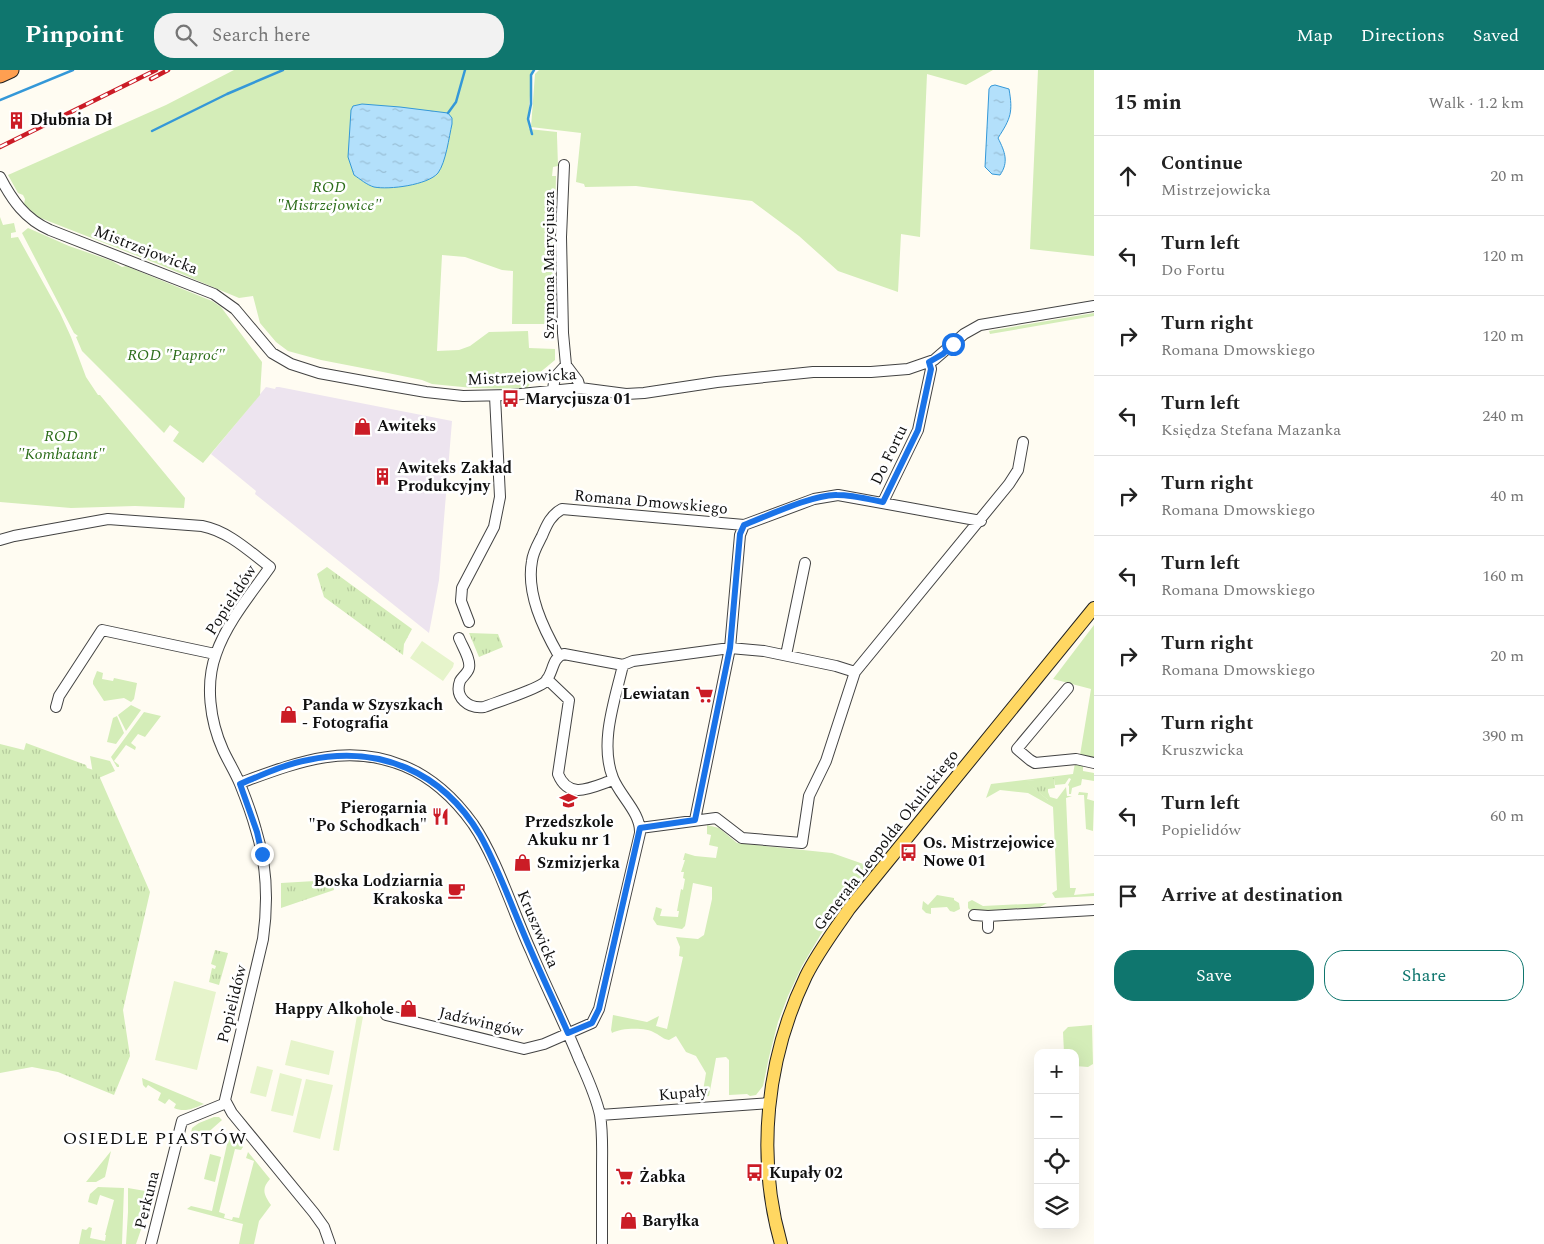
<!DOCTYPE html>
<meta charset="utf-8">
<style>
body{margin:0;font-family:Spectral,serif;background:#f2f2f2;color:#222}
.controls{position:absolute;right:15px;bottom:15px;display:grid;overflow:hidden;border-radius:10px;box-shadow:0 5px 20px #0002}
.controls button{width:45px;height:45px;display:grid;place-items:center;padding:0;border:0;border-bottom:1px solid #e0e0e0;background:#fff;color:#222;font:25px sans-serif}
.stop{position:absolute;width:15px;height:15px;margin:-11px;border:4px solid #1a73e8;border-radius:50%;background:#fff}
.stop.end{background:#1a73e8;border-color:#fff;box-shadow:0 1px 5px #0008}
.list{margin:0;padding:0;list-style:none}
h2{display:flex;justify-content:space-between;align-items:center;height:65px;margin:0;padding:0 20px;font-size:21px}
h2 small{font-size:16px;font-weight:400;color:#767676}
.list li{display:grid;grid-template-columns:32px 1fr auto;gap:15px;align-items:center;box-sizing:border-box;height:80px;padding:0 20px;border-top:1px solid #e0e0e0}
.list b{display:block;font-size:19px;white-space:nowrap}
.list p{margin:0;font-size:16px;white-space:nowrap;color:#767676}
.list em{font-size:16px;font-style:normal;color:#767676}
.actions{display:flex;gap:10px;padding:15px 20px}
.actions a{flex:1;padding:11px 0;border:1px solid #0f766e;border-radius:20px;text-align:center;font-size:18px;color:#0f766e}
.actions .main{background:#0f766e;color:#fff}
.icon{flex:none;width:28px;height:28px;fill:none;stroke:currentColor;stroke-width:2;stroke-linecap:round;stroke-linejoin:round}
.map{position:relative;flex:none;width:1094px;height:1174px;overflow:hidden}
header{display:flex;align-items:center;gap:30px;box-sizing:border-box;height:70px;padding:0 25px;background:#0f766e;color:#fff}
header strong{font-size:24px}
nav{display:flex;gap:28px;margin-inline-start:auto;font-size:18px}
.search{width:350px;height:45px;background:#f2f2f2;display:flex;align-items:center;gap:12px;box-sizing:border-box;padding:0 18px;border-radius:20px;color:#767676;font-size:19px}
main{display:flex}
aside{flex:1;background:#fff}
.map>svg:first-child{display:block}
.industrial{fill:#ede4ef}
.grass{fill:#d4edb8}
.park{fill:url(#park-tufts)}
.pitch{fill:#e6f4cb}
.water{fill:url(#water-ripples);stroke:#3498d8}
.lines{fill:none;stroke-linecap:round;stroke-linejoin:round}
.stream{stroke:#3498d8;stroke-width:2.5}
.minor-casing{stroke:#434343;stroke-width:12}
.major-casing{stroke:#212121;stroke-width:14}
.highway-casing{stroke:#212121;stroke-width:17}
.minor{stroke:#fff;stroke-width:10}
.major{stroke:#ffd762;stroke-width:12}
.highway{stroke:#fe9f51;stroke-width:15}
.rail-casing{stroke:#cb1c26;stroke-width:4.5}
.rail{stroke:#fff;stroke-width:2.5;stroke-dasharray:8;stroke-linecap:butt}
.route{stroke:#1a73e8;stroke-width:6}
.labels{text-anchor:middle;dominant-baseline:central;stroke-width:5;stroke-linejoin:round;paint-order:stroke}
.poi-label{font-size:16px;font-weight:bold;fill:#101010;stroke:#fff;text-anchor:start}
.park-label{font-size:16px;font-style:italic;fill:#2c6d1a;stroke:#fff}
.street-label{font-size:16px;fill:#101010;stroke:#fff}
.neighbourhood-label{font-size:18px;letter-spacing:1px;fill:#101010;stroke:#fff}
</style>
<header>
<strong>Pinpoint</strong>
<div class="search"><svg class="icon" aria-label="search" viewBox="0 0 24 24"><circle cx="10" cy="10" r="6"/><path d="M15 15l6 6"/></svg>Search here</div>
<nav><a>Map</a><a>Directions</a><a>Saved</a></nav>
</header>
<main>
<div class="map">
<svg width="1094" height="1174" viewBox="0 0 1094 1174">
<defs>
<pattern id="park-tufts" width="24" height="20" patternUnits="userSpaceOnUse" patternTransform="scale(1.25)"><rect width="24" height="20" fill="#d4edb8"/><path d="M3 7l-1-3M5 7V3M7 7l1-3M15 17l-1-3M17 17v-4M19 17l1-3" fill="none" stroke="#b5ca9d"/></pattern>
<pattern id="water-ripples" width="26" height="14" patternUnits="userSpaceOnUse" patternTransform="scale(1.25)"><rect width="26" height="14" fill="#b3e0fb"/><path d="M2 4q2-2 4 0t4 0M15 11q2-2 4 0t4 0" fill="none" stroke="#99bfd6"/></pattern>
</defs>
<rect width="100%" height="100%" fill="#fffcf2"/>
<!-- industrial -->
<path class="industrial" d="M 266,317 L 275,319 L 276,317 L 279,317 L 452,351 L 439,510 L 429,563 L 255,424 L 256,421 L 211,384 Z"/>
<!-- grass -->
<path class="grass" d="M 234,0 L 532,0 L 528,51 L 529,59 L 557,62 L 557,66 L 558,96 L 553,97 L 552,106 L 556,106 L 555,150 L 547,150 L 548,155 L 553,155 L 553,219 L 551,223 L 551,254 L 512,254 L 513,201 L 502,200 L 465,187 L 442,185 L 437,281 L 459,280 L 470,276 L 489,262 L 528,261 L 529,278 L 555,279 L 555,290 L 532,309 L 527,319 L 473,318 L 432,314 L 422,310 L 383,302 L 321,290 L 288,281 L 276,272 L 260,253 L 253,226 L 239,228 L 158,194 L 38,147 L 24,134 L 25,129 L 23,125 L 18,123 L 8,105 L 166,35 Z
M 539,0 L 993,0 L 966,15 L 927,4 L 920,167 L 901,164 L 898,222 L 838,201 L 799,166 L 752,131 L 636,116 L 585,117 L 584,114 L 576,112 L 581,63 L 531,57 L 535,4 Z
M 1038,0 L 1094,0 L 1094,186 L 1030,179 Z
M 0,147 L 3,155 L 14,153 L 16,162 L 11,163 L 11,168 L 18,167 L 60,243 L 71,267 L 86,307 L 98,325 L 100,325 L 185,428 L 184,438 L 135,436 L 71,438 L 0,432 Z
M 28,158 L 69,176 L 112,191 L 122,197 L 126,196 L 212,231 L 221,237 L 262,292 L 260,325 L 203,393 L 173,371 L 179,362 L 170,355 L 164,363 L 82,281 L 76,267 L 78,266 L 74,263 L 22,163 Z
M 1094,243 L 1094,246 L 990,264 L 989,261 Z
M 1094,555 L 1094,687 L 1080,685 L 1091,619 L 1053,609 Z
M 97,601 L 103,603 L 102,609 L 113,611 L 114,608 L 137,613 L 134,629 L 131,632 L 124,628 L 104,631 L 93,614 L 93,611 Z
M 131,635 L 141,640 L 126,661 L 118,645 Z
M 144,642 L 161,646 L 145,667 L 138,664 L 131,673 L 136,677 L 135,680 L 126,675 L 114,691 L 119,695 L 119,697 L 117,697 L 111,687 Z
M 117,646 L 124,663 L 116,674 L 107,672 L 113,648 Z
M 90,686 L 110,691 L 115,701 L 94,710 Z
M 1075,693 L 1083,695 L 1083,701 L 1094,703 L 1094,711 L 1082,709 L 1081,715 L 1072,718 L 1071,724 L 1069,724 L 1069,716 L 1068,715 L 1071,709 L 1069,708 L 1065,714 L 1055,715 L 1054,709 L 1026,711 L 1048,730 L 1048,722 L 1050,727 L 1057,729 L 1066,717 L 1067,726 L 1072,726 L 1066,728 L 1070,818 L 1076,818 L 1074,825 L 1094,823 L 1094,826 L 1055,828 L 1052,823 L 1057,820 L 1053,737 L 1028,723 L 1000,720 L 986,728 L 991,714 L 1073,704 Z
M 1079,722 L 1088,723 L 1087,729 L 1094,731 L 1093,761 L 1086,759 L 1084,725 L 1078,725 Z
M 707,755 L 719,758 L 737,773 L 832,783 L 869,796 L 869,801 L 827,854 L 802,896 L 788,926 L 778,952 L 769,987 L 763,1016 L 756,1025 L 750,1026 L 747,1024 L 729,1025 L 729,990 L 726,987 L 716,988 L 709,1026 L 702,1027 L 706,1003 L 696,986 L 686,982 L 676,966 L 669,970 C 663,969 661,966 655,963 C 646,957 621,958 612,963 L 611,960 L 613,945 L 647,952 L 659,946 L 656,956 L 667,959 L 683,887 L 679,886 L 680,877 L 676,867 L 698,869 L 704,865 L 712,829 L 712,817 L 693,813 L 685,856 L 682,859 L 657,855 L 653,849 L 656,837 L 662,839 L 660,846 L 678,847 L 679,841 L 677,841 L 681,819 L 683,820 L 685,809 L 683,808 L 684,802 L 681,802 L 685,790 L 683,790 L 685,783 L 695,786 L 716,788 L 718,777 L 709,775 L 711,765 L 707,764 Z
M 937,825 L 954,828 L 954,830 L 959,833 L 960,839 L 954,842 L 950,841 L 947,837 L 931,838 L 931,844 L 926,843 L 922,839 L 923,831 L 928,835 Z
M 972,830 L 983,836 L 1047,833 L 1040,837 L 976,841 L 970,840 L 968,838 L 968,832 Z
M 1092,955 L 1093,994 L 1088,997 L 1075,996 L 1075,983 L 1064,983 L 1063,962 L 1068,957 Z
M 142,1008 L 204,1034 C 194,1038 185,1043 174,1038 L 176,1034 L 169,1029 L 165,1034 L 158,1030 L 161,1023 L 148,1015 L 146,1018 L 143,1015 Z
M 214,1047 L 219,1047 L 222,1050 L 204,1066 L 191,1063 L 192,1058 L 199,1053 Z
M 230,1061 L 243,1077 L 241,1080 L 235,1079 L 219,1142 L 225,1144 L 224,1148 L 232,1150 L 233,1147 L 239,1148 L 254,1091 L 246,1088 L 248,1082 L 270,1109 C 261,1119 264,1125 271,1135 L 259,1151 L 254,1174 L 239,1174 L 243,1154 L 187,1139 L 191,1136 L 212,1141 Z
M 111,1081 L 105,1107 L 96,1112 L 86,1112 Z
M 210,1084 L 221,1087 L 215,1112 L 204,1109 Z
M 98,1117 L 124,1118 L 122,1174 L 79,1174 L 82,1159 L 86,1160 L 89,1157 L 92,1158 L 90,1168 L 105,1171 L 106,1165 L 105,1165 L 114,1130 L 100,1125 L 97,1135 L 88,1132 L 90,1124 Z
M 128,1118 L 151,1122 L 146,1145 L 136,1174 L 126,1174 L 128,1142 Z"/>
<!-- park -->
<path class="park" d="M 327,497 L 412,559 L 404,574 L 403,585 L 324,527 L 317,504 Z
M 469,563 L 498,564 L 503,577 L 479,587 Z
M 26,673 L 86,695 L 87,698 L 97,701 L 150,822 L 123,940 L 130,986 L 114,1025 L 58,1002 L 32,997 L 0,1003 L 0,674 L 24,680 Z
M 1054,708 L 1055,718 L 1048,719 L 1048,730 L 1025,711 Z
M 332,810 L 334,820 L 281,838 L 281,813 Z
M 215,880 L 228,883 L 219,915 L 209,912 L 212,898 L 215,899 L 216,896 L 211,894 Z"/>
<!-- pitch -->
<path class="pitch" d="M 422,571 L 454,593 L 453,597 L 443,611 L 410,588 Z
M 174,911 L 216,922 L 197,1000 L 155,990 Z
M 358,940 L 364,941 L 339,1081 L 333,1080 Z
M 291,970 L 334,981 L 329,1005 L 285,995 Z
M 257,996 L 273,1000 L 266,1027 L 250,1023 Z
M 280,1003 L 302,1009 L 293,1046 L 271,1041 Z
M 306,1009 L 333,1015 L 320,1069 L 293,1062 Z"/>
<!-- water -->
<path class="water" d="M 995,15 L 1009,19 C 1013,42 1011,48 998,68 C 1005,82 1009,92 1000,105 L 992,104 L 985,97 L 989,19 L 991,16 Z
M 362,34 L 400,37 L 448,43 L 452,48 L 452,54 C 449,67 446,92 438,103 C 428,115 389,120 374,117 C 367,115 360,109 354,105 L 348,87 L 351,40 L 353,36 Z"/>
<g class="lines">
<!-- stream -->
<path class="stream" d="M 0,30 L 73,0
M 448,43 L 456,32 L 465,0
M 152,61 L 227,24 L 283,0
M 532,64 L 528,49 L 531,34 L 531,5 L 534,0"/>
<defs>
<path id="minor" d="M 564,95 L 561,167 L 563,263 L 566,295 L 578,311 L 580,318
M 0,107 C 12,130 25,149 50,160 L 214,224 L 235,239 L 272,283 L 291,294 L 319,303 L 374,313 L 426,322 L 463,326 L 511,325 L 580,318 L 626,324 L 644,323 L 717,312 L 813,302 L 871,302 L 908,299 L 934,290 L 964,264 L 980,255 L 1094,236
M 553,319 L 555,307 L 566,295
M 883,432 L 918,360 L 931,299 L 929,292
M 0,470 L 14,466 L 108,449 L 202,456 C 228,461 249,481 270,497 C 251,524 227,552 216,584 C 205,614 210,651 223,680 C 228,691 235,702 240,714 C 246,729 252,745 256,760 C 267,795 268,834 263,869 L 225,1030 L 232,1043 L 314,1143 L 324,1157 L 330,1174
M 469,552 L 461,531 L 462,518 L 494,457 L 500,427 L 495,326
M 459,568 C 462,576 471,589 469,598 C 468,603 462,607 460,611 C 454,628 469,639 484,637 C 497,632 538,619 545,612 C 554,603 551,588 564,584 L 623,595 L 633,591 L 730,578 L 764,581 L 836,596 L 855,602
M 786,585 L 805,493
M 559,586 C 543,558 526,523 532,491 C 533,482 538,474 542,466 C 547,454 551,445 562,439 L 744,455 L 814,429 L 838,425 L 981,451
M 547,609 L 569,630 L 558,704 C 569,731 592,717 613,710
M 1068,618 L 1017,679 L 1030,690 L 1035,693 L 1076,689 L 1094,693
M 56,637 L 59,626 L 102,560 L 215,584
M 240,713 C 295,693 346,672 404,696 C 433,708 455,729 473,754 C 497,789 513,842 531,881 C 546,917 564,952 579,989 C 587,1007 596,1026 600,1045 C 603,1063 602,1081 602,1098 C 602,1123 602,1149 602,1174
M 695,750 L 730,578 L 740,465 L 744,455
M 640,758 L 716,748 L 742,768 L 802,773 L 809,726 L 826,691 L 855,602 L 1009,414 L 1018,400 L 1023,372
M 974,845 L 988,846
M 988,858 L 988,846 L 1094,840
M 386,945 L 524,979 L 544,974 L 592,953 L 599,939 L 640,763 C 641,743 620,726 613,708 C 599,673 615,630 623,595
M 600,1045 L 770,1033
M 151,1174 L 182,1051 L 226,1033"/>
<path id="major" d="M 781,1174 C 756,1086 766,989 806,906 C 818,882 834,861 849,839 L 1094,538"/>
<path id="highway" d="M 0,5 L 11,0"/>
</defs>
<!-- minor casing -->
<use href="#minor" class="minor-casing"/>
<!-- major casing -->
<use href="#major" class="major-casing"/>
<!-- highway casing -->
<use href="#highway" class="highway-casing"/>
<!-- minor -->
<use href="#minor" class="minor"/>
<!-- major -->
<use href="#major" class="major"/>
<!-- highway -->
<use href="#highway" class="highway"/>
<defs>
<path id="rail" d="M 151,9 L 168,0
M 0,77 L 156,0"/>
</defs>
<!-- rail casing -->
<use href="#rail" class="rail-casing"/>
<!-- rail -->
<use href="#rail" class="rail"/>
</g>
<g class="lines">
<!-- route -->
<path class="route" d="M 262,784 L 257,762 L 240,714 C 262,705 285,694 308,690 C 379,675 442,701 480,765 C 497,795 509,830 523,862 C 537,896 553,929 568,963 L 592,953 L 599,939 L 640,758 L 695,750 L 730,578 L 740,464 L 744,455 C 767,446 814,424 837,425 C 852,425 868,429 883,432 L 918,360 L 931,299 L 929,292 L 943,284 L 953,274"/>
</g>
<!-- icons -->
<defs>
<symbol id="building-bare" viewBox="-9 -9 18 18"><path d="M-4-6H4V6H1V3H-1V6H-4ZM-2.5-4.3h1.7v1.8h-1.7ZM.8-4.3h1.7v1.8H.8ZM-2.5-1h1.7V.8h-1.7ZM.8-1h1.7V.8H.8Z" fill="#cb1c26" stroke="#fff" stroke-width="2.5" paint-order="stroke"/></symbol>
<symbol id="bus-bare" viewBox="-9 -9 18 18"><path d="M-5-6H5V4H4V6H2V4H-2V6H-4V4H-5ZM-3.5-4V0h7V-4ZM-3.5 1.2v1.5H-2V1.2ZM2 1.2v1.5H3.5V1.2Z" fill="#cb1c26" stroke="#fff" stroke-width="2.5" paint-order="stroke"/></symbol>
<symbol id="shop-bare" viewBox="-9 -9 18 18"><path d="M-5-2.5h2.3a2.7 3.5 0 0 1 5.4 0H5L5.5 6h-11ZM-1.5-2.5h3a1.5 2.3 0 0 0-3 0Z" fill="#cb1c26" stroke="#fff" stroke-width="2.5" paint-order="stroke"/></symbol>
<symbol id="supermarket-bare" viewBox="-9 -9 18 18"><path d="M-6-5.5h2.5l.6 2H6L4.5 2H-2.5L-4.4-4H-6ZM-1.5 3.2a1.3 1.3 0 1 0 .1 0ZM3 3.2a1.3 1.3 0 1 0 .1 0Z" fill="#cb1c26" stroke="#fff" stroke-width="2.5" paint-order="stroke"/></symbol>
<symbol id="school-bare" viewBox="-9 -9 18 18"><path d="M0-5L7-2L0 1L-7-2ZM-4 1L0 2.5L4 1V4Q0 6-4 4Z" fill="#cb1c26" stroke="#fff" stroke-width="2.5" paint-order="stroke"/></symbol>
<symbol id="restaurant-bare" viewBox="-9 -9 18 18"><path d="M-5-6h1v4h1v-4h1v4h1v-4h1v5L-1.5 .5V6h-2V.5L-5-1ZM5-6V6H3V1.5H1.5Q1.5-4 5-6Z" fill="#cb1c26" stroke="#fff" stroke-width="2.5" paint-order="stroke"/></symbol>
<symbol id="cafe-bare" viewBox="-9 -9 18 18"><path d="M-5.5-4.5H6V0H3Q3 3.5 0 3.5H-2.5Q-5.5 3.5-5.5 0ZM3-3.2v2h1.7v-2ZM-6 4.5H4V6H-6Z" fill="#cb1c26" stroke="#fff" stroke-width="2.5" paint-order="stroke"/></symbol>
</defs>
<g fill-rule="evenodd">
<use href="#building-bare" x="4" y="38" width="25" height="25"/>
<use href="#bus-bare" x="498" y="316" width="25" height="25"/>
<use href="#shop-bare" x="350" y="344" width="25" height="25"/>
<use href="#building-bare" x="370" y="394" width="25" height="25"/>
<use href="#supermarket-bare" x="692" y="612" width="25" height="25"/>
<use href="#shop-bare" x="276" y="632" width="25" height="25"/>
<use href="#school-bare" x="556" y="718" width="25" height="25"/>
<use href="#restaurant-bare" x="428" y="734" width="25" height="25"/>
<use href="#bus-bare" x="896" y="770" width="25" height="25"/>
<use href="#shop-bare" x="510" y="780" width="25" height="25"/>
<use href="#cafe-bare" x="444" y="808" width="25" height="25"/>
<use href="#shop-bare" x="396" y="926" width="25" height="25"/>
<use href="#bus-bare" x="742" y="1090" width="25" height="25"/>
<use href="#supermarket-bare" x="612" y="1094" width="25" height="25"/>
<use href="#shop-bare" x="616" y="1138" width="25" height="25"/>
</g>
<g class="labels">
<!-- poi labels -->
<g class="poi-label">
<text x="30" y="50">Dłubnia Dł</text>
<text x="525" y="329">Marycjusza 01</text>
<text x="377" y="356">Awiteks</text>
<text x="397" y="398">Awiteks Zakład<tspan x="397" dy="18">Produkcyjny</tspan></text>
<text x="690" y="624" text-anchor="end">Lewiatan</text>
<text x="302" y="635">Panda w Szyszkach<tspan x="302" dy="18">- Fotografia</tspan></text>
<text x="427" y="738" text-anchor="end">Pierogarnia<tspan x="427" dy="18">"Po Schodkach"</tspan></text>
<text x="569" y="752" text-anchor="middle">Przedszkole<tspan x="569" dy="18">Akuku nr 1</tspan></text>
<text x="923" y="773">Os. Mistrzejowice<tspan x="923" dy="18">Nowe 01</tspan></text>
<text x="537" y="793">Szmizjerka</text>
<text x="443" y="811" text-anchor="end">Boska Lodziarnia<tspan x="443" dy="18">Krakoska</tspan></text>
<text x="394" y="939" text-anchor="end">Happy Alkohole</text>
<text x="769" y="1103">Kupały 02</text>
<text x="639" y="1107">Żabka</text>
<text x="642" y="1151">Baryłka</text>
</g>
<!-- park labels -->
<g class="park-label">
<text x="329" y="117">ROD<tspan x="329" dy="18">"Mistrzejowice"</tspan></text>
<text x="176" y="285">ROD "Paproć"</text>
<text x="61" y="366">ROD<tspan x="61" dy="18">"Kombatant"</tspan></text>
</g>
<!-- street labels -->
<g class="street-label">
<text transform="translate(146 180) rotate(21)">Mistrzejowicka</text>
<text transform="translate(549 195) rotate(-90)">Szymona Marycjusza</text>
<text transform="translate(522 307) rotate(-3)">Mistrzejowicka</text>
<text transform="translate(889 385) rotate(-64)">Do Fortu</text>
<text transform="translate(651 432) rotate(5)">Romana Dmowskiego</text>
<text transform="translate(231 530) rotate(-57)">Popielidów</text>
<text transform="translate(886 770) rotate(-52)">Generała Leopolda Okulickiego</text>
<text transform="translate(538 859) rotate(67)">Kruszwicka</text>
<text transform="translate(232 934) rotate(-76)">Popielidów</text>
<text transform="translate(481 952) rotate(13)">Jadźwingów</text>
<text transform="translate(683 1023) rotate(-5)">Kupały</text>
<text transform="translate(147 1130) rotate(-76)">Perkuna</text>
</g>
<!-- neighbourhood labels -->
<g class="neighbourhood-label">
<text x="155" y="1068">OSIEDLE PIASTÓW</text>
</g>
</g>
</svg>
<div class="controls">
<button>+</button>
<button>−</button>
<button><svg class="icon" aria-label="locate" viewBox="0 0 24 24"><circle cx="12" cy="12" r="6"/><path d="M12 2v4M12 18v4M2 12h4M18 12h4"/></svg></button>
<button><svg class="icon" aria-label="layers" viewBox="0 0 24 24"><path d="M12 4l9 5-9 5-9-5zM3 14l9 5 9-5"/></svg></button>
</div>
<div class="stop" style="left:953px;top:274px"></div>
<div class="stop end" style="left:262px;top:784px"></div>
</div>
<aside>
<h2>15 min<small>Walk · 1.2 km</small></h2>
<ul class="list">
<li><svg class="icon" aria-label="ahead" viewBox="0 0 24 24"><path d="M12 20V5M6 11l6-6 6 6"/></svg><div><b>Continue</b><p>Mistrzejowicka</p></div><em>20 m</em></li>
<li><svg class="icon" aria-label="left" viewBox="0 0 24 24"><path d="M17 20v-9H6M10 6l-5 5 5 5"/></svg><div><b>Turn left</b><p>Do Fortu</p></div><em>120 m</em></li>
<li><svg class="icon" aria-label="right" viewBox="0 0 24 24"><path d="M7 20v-9h11M14 6l5 5-5 5"/></svg><div><b>Turn right</b><p>Romana Dmowskiego</p></div><em>120 m</em></li>
<li><svg class="icon" aria-label="left" viewBox="0 0 24 24"><path d="M17 20v-9H6M10 6l-5 5 5 5"/></svg><div><b>Turn left</b><p>Księdza Stefana Mazanka</p></div><em>240 m</em></li>
<li><svg class="icon" aria-label="right" viewBox="0 0 24 24"><path d="M7 20v-9h11M14 6l5 5-5 5"/></svg><div><b>Turn right</b><p>Romana Dmowskiego</p></div><em>40 m</em></li>
<li><svg class="icon" aria-label="left" viewBox="0 0 24 24"><path d="M17 20v-9H6M10 6l-5 5 5 5"/></svg><div><b>Turn left</b><p>Romana Dmowskiego</p></div><em>160 m</em></li>
<li><svg class="icon" aria-label="right" viewBox="0 0 24 24"><path d="M7 20v-9h11M14 6l5 5-5 5"/></svg><div><b>Turn right</b><p>Romana Dmowskiego</p></div><em>20 m</em></li>
<li><svg class="icon" aria-label="right" viewBox="0 0 24 24"><path d="M7 20v-9h11M14 6l5 5-5 5"/></svg><div><b>Turn right</b><p>Kruszwicka</p></div><em>390 m</em></li>
<li><svg class="icon" aria-label="left" viewBox="0 0 24 24"><path d="M17 20v-9H6M10 6l-5 5 5 5"/></svg><div><b>Turn left</b><p>Popielidów</p></div><em>60 m</em></li>
<li><svg class="icon" aria-label="arrive" viewBox="0 0 24 24"><path d="M6 21V4h12l-3 4 3 4H6"/></svg><div><b>Arrive at destination</b></div></li>
</ul>
<div class="actions"><a class="main">Save</a><a>Share</a></div>
</aside>
</main>
